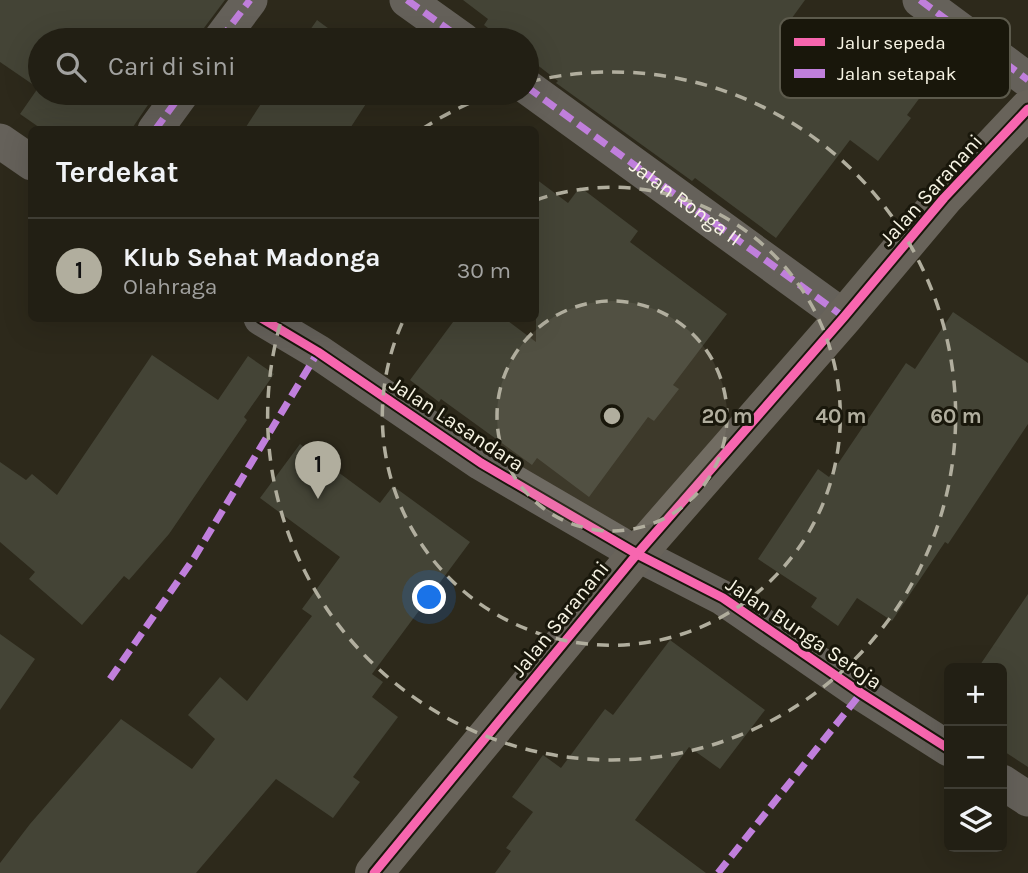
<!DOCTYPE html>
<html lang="id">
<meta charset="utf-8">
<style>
body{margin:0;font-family:Karla,sans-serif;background:#2e2c22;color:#f1f3f6}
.controls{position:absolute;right:21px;bottom:21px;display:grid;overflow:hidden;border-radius:10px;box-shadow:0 7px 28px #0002}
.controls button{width:63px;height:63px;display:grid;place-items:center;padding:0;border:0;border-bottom:2px solid #3f3d34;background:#221f14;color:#f1f3f6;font:35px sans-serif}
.you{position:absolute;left:430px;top:598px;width:24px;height:24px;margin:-18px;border:5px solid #fff;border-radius:50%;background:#1a73e8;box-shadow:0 0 0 10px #1a73e833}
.badge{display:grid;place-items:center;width:46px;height:46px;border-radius:50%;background:#b1ae9e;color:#111;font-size:23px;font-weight:700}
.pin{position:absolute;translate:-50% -58px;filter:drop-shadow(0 2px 4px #0008)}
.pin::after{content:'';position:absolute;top:37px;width:24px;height:21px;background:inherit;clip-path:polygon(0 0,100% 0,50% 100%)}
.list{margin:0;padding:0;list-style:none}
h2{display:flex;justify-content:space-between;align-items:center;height:91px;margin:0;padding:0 28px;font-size:30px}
h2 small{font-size:23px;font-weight:400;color:#a2a2a0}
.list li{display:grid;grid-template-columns:46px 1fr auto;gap:21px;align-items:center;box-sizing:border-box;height:105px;padding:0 28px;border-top:2px solid #3f3d34}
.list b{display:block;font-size:26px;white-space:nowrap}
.list p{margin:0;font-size:23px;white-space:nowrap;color:#a2a2a0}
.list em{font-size:23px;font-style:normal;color:#a2a2a0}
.icon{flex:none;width:38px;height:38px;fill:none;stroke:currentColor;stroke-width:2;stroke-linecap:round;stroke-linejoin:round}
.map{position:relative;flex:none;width:1028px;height:873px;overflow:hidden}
.search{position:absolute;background:#221f14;box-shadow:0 7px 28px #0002;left:28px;top:28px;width:511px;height:77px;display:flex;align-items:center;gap:18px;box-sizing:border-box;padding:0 24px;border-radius:38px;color:#a2a2a0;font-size:26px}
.panel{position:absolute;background:#221f14;box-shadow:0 7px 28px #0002;left:28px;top:126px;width:511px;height:196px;border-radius:10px}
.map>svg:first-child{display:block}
.building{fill:#444436}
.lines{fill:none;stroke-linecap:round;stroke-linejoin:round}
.street{stroke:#65615a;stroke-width:35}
.secondary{stroke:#68635a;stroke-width:38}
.quiet{stroke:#c07fdc;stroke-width:7;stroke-dasharray:14 7;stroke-linecap:butt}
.cycleway-casing{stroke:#19170b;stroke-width:13}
.cycleway{stroke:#f766af;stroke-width:9}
.ring{fill:none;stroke:#b1ae9e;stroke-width:3.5;stroke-dasharray:12 9}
.labels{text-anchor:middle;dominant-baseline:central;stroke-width:6;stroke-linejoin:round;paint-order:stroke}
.street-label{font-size:21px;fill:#f8f5e5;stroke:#19170b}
.key{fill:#19170b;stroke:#5c5a4c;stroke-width:2}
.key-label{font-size:19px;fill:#f8f5e5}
.centre{fill:#b1ae9e;stroke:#19170b;stroke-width:3.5}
.ring-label{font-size:21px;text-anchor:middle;font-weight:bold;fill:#b1ae9e;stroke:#19170b;stroke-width:6;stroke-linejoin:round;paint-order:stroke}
</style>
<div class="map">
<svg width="1028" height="873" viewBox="0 0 1028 873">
<rect width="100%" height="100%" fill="#2d291b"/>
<!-- building -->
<path class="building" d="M 0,0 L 225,0 L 204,28 L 200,40 L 40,40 L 40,93 L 156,93 L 131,130 L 43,130 L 20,114 L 38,88 L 0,62 Z
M 463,0 L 805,0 L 789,22 L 835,56 L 864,18 L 938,73 L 907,115 L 911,118 L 878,161 L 850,140 L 776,238 L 695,178 L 692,181 L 556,83 L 558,81 L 527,57 L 527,40 L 504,40 L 484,25 L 488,19 Z
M 317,20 L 344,40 L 303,40 Z
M 268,93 L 373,93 L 349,130 L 244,130 Z
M 536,179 L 568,203 L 580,187 L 638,231 L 630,242 L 727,314 L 673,385 L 679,389 L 654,421 L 648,417 L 589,497 L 537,458 L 532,465 L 441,399 L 439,402 L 410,380 L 456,318 L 504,318 L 536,342 Z
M 953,312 L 1028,363 L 1028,424 L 948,544 L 945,542 L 892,621 L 857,598 L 838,626 L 811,607 L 817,598 L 758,559 L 818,469 L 829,477 L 906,363 L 915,369 Z
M 152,355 L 218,400 L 248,356 L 274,374 L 244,417 L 247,420 L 169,534 L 129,580 L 124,576 L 82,625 L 29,579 L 35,572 L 0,542 L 0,462 L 26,480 L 32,474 L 57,495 Z
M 300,444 L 380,503 L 393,486 L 470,542 L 372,674 L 383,682 L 372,697 L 398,717 L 353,777 L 360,782 L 333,818 L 276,779 L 196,873 L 0,873 L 0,863 L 30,824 L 121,719 L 192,769 L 215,739 L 188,715 L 220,677 L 247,701 L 312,616 L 302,609 L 340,557 L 260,498 Z
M 1028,594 L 1028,767 L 1002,750 L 1002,668 L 978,668 Z
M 0,634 L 35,659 L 0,710 Z
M 670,640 L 765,710 L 720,769 L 689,747 L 635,820 L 706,873 L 495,873 L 511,851 L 506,848 L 533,812 L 512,797 L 543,755 L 561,768 L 605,709 L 613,715 Z"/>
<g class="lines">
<!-- street -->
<g class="street">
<path d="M 407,0 L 463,40"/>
<path d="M 920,0 L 1028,80"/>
<path d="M 220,40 L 250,0"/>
<path id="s1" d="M 527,87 L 844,317"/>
<path d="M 155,130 L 182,93"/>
<path d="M 0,141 L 32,163"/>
<path d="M 261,318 L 318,352 L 481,463 L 637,554 L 723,598 L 861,693 L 949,749"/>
<path d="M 1002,782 L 1028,799"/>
</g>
<!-- secondary -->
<path class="secondary" d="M 374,873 L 637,554 L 844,317 L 944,198 L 1028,109"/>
<!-- quiet -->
<path class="quiet" d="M 407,0 L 463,40
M 920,0 L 1028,80
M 220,40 L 250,0
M 527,87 L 844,317
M 155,130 L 182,93
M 110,679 L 194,558 L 318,352
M 718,873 L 861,693"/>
<defs>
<path id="cycleway" d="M 261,318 L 318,352 L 481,463 L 637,554 L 723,598 L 861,693 L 949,749
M 374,873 L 637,554 L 844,317 L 944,198 L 1028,109"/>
</defs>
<!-- cycleway casing -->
<use href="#cycleway" class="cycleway-casing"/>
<!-- cycleway -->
<use href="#cycleway" class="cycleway"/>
</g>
<!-- distance rings -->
<circle cx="612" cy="416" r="115" fill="#b1ae9e" fill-opacity=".12"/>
<g class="ring">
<circle cx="612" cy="416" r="115"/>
<path d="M536 200A229 229 0 1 1 404 319"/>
<path d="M422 129A344 344 0 0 1 492 94M529 82A344 344 0 1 1 281 321"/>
</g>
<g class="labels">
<!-- street labels -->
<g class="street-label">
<text transform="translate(931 190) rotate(-48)">Jalan Saranani</text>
<text stroke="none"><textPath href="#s1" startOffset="196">Jalan Ronga II</textPath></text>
<text transform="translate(457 424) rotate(33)">Jalan Lasandara</text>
<text transform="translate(560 619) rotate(-51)">Jalan Saranani</text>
<text transform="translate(804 633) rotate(34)">Jalan Bunga Seroja</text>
</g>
</g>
<!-- legend -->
<rect x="780" y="18" width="230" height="80" rx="10" class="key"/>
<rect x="794" y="38" width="31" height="8" fill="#f766af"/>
<rect x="794" y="69" width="31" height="9" fill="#c07fdc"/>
<g class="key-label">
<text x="837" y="49">Jalur sepeda</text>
<text x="837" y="80">Jalan setapak</text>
</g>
<circle cx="612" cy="416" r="10" class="centre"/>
<g class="ring-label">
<text x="727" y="423">20 m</text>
<text x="841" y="423">40 m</text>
<text x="956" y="423">60 m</text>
</g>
</svg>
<div class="controls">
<button>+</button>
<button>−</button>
<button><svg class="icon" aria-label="layers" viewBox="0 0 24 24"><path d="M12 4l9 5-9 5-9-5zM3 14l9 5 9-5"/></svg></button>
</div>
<div class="you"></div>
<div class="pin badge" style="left:318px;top:499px">1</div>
<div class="search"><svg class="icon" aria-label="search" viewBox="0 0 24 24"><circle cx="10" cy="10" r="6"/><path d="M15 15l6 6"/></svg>Cari di sini</div>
<section class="panel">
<h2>Terdekat<small></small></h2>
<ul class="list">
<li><span class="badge">1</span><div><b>Klub Sehat Madonga</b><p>Olahraga</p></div><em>30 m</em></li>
</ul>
</section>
</div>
